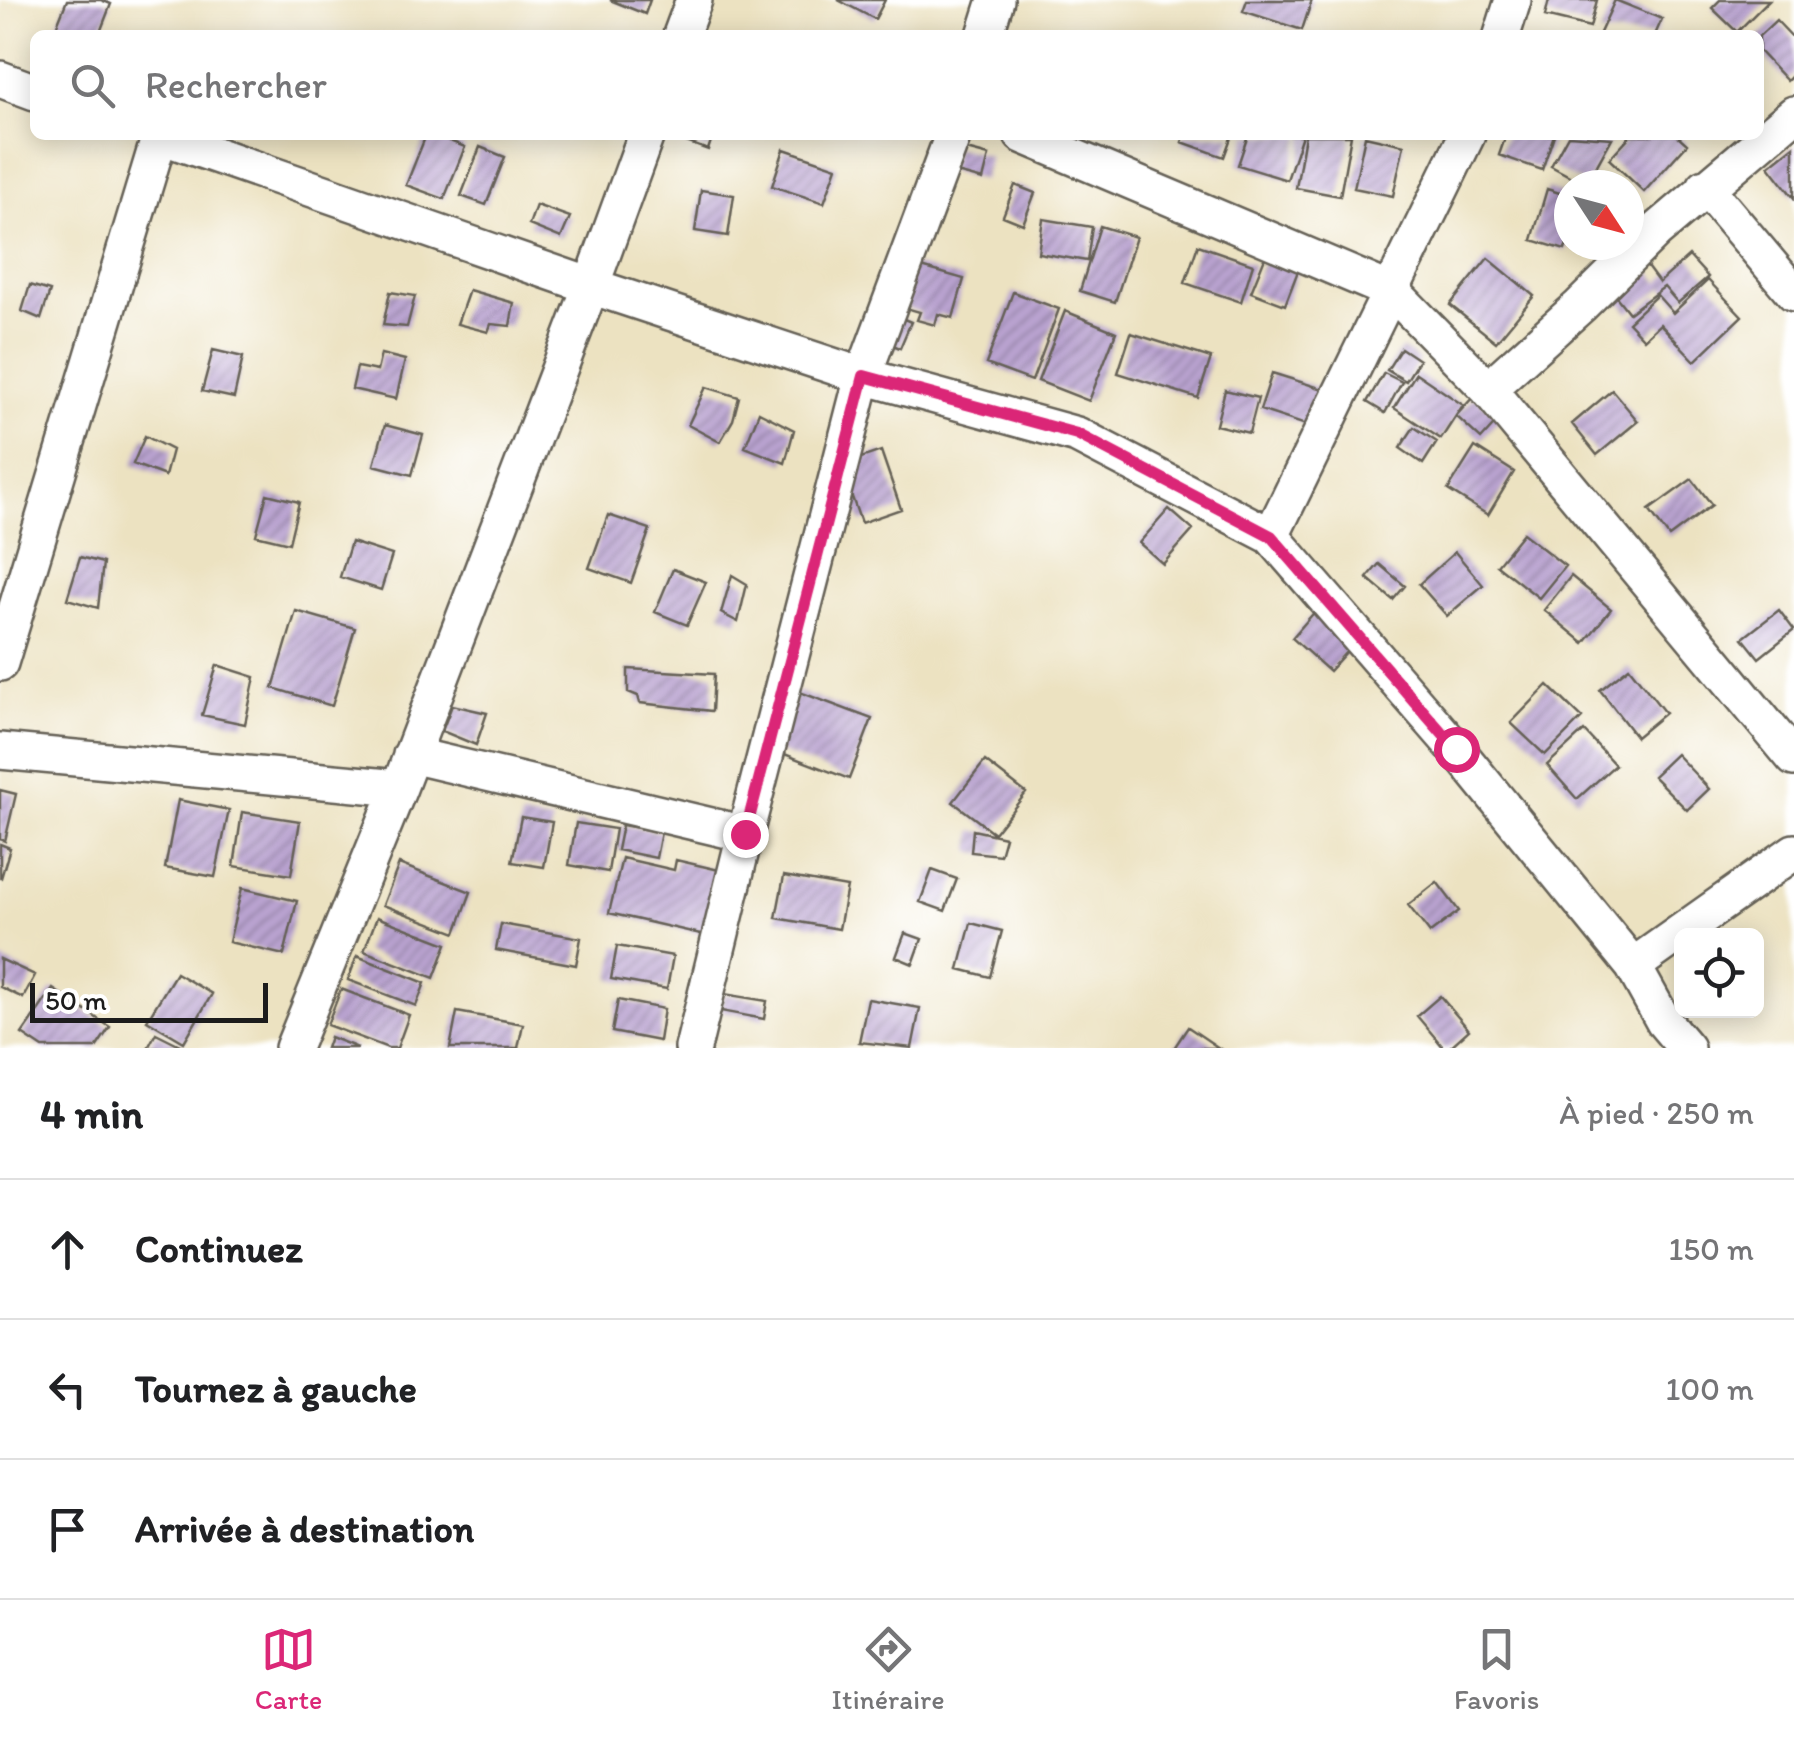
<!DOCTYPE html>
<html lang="fr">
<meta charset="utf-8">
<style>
body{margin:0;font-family:Itim,sans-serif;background:#f2f2f2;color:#202124}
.controls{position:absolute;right:30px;bottom:30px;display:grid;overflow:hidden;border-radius:15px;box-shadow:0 5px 25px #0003}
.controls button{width:90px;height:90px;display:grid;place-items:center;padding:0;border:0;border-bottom:2px solid #e0e0e0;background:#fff;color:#202124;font:50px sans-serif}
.compass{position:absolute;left:1554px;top:170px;width:90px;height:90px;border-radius:50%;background:#fff;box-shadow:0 5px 25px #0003;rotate:126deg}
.scale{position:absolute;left:30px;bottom:25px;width:238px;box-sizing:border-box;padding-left:10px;border:5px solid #1c1c1c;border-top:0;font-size:28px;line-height:35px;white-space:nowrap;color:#1c1c1c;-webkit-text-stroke:8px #fff;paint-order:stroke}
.stop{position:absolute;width:30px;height:30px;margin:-22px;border:8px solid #db2777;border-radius:50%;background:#fff}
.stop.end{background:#db2777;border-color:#fff;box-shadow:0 2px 10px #0008}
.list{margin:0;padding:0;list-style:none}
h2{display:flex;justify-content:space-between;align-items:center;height:130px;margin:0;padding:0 40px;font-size:42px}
h2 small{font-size:32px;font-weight:400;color:#757577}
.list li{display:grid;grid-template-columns:65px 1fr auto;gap:30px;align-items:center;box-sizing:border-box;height:140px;padding:0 40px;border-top:2px solid #e0e0e0}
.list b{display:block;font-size:38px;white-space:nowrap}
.list em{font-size:32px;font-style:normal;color:#757577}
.icon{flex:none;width:55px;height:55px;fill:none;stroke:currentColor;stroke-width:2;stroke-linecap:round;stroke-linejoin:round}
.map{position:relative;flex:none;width:1794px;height:1048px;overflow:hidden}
.search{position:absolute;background:#fff;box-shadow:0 5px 25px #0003;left:30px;right:30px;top:30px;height:110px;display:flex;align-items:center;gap:25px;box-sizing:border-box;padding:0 35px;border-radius:15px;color:#757577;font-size:38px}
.sheet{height:550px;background:#fff}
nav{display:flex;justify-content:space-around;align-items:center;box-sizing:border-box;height:140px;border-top:2px solid #e0e0e0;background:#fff;font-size:28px;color:#757577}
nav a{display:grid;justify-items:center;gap:5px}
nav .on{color:#db2777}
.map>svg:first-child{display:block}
.building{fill:url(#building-hatch)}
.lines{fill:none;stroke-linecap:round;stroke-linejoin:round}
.street-casing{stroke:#656156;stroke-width:40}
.street{stroke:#fff;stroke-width:35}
.route{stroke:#db2777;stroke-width:12}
</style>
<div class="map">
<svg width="1794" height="1048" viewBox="0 0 1794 1048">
<defs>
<pattern id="building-hatch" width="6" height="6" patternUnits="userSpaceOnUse" patternTransform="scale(2.5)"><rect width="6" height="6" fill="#b9a3d0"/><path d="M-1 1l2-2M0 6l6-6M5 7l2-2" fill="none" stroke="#9684a8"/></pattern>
</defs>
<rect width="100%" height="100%" fill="#fff"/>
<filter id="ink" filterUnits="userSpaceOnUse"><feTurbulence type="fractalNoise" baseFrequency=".01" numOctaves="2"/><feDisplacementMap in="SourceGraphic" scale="20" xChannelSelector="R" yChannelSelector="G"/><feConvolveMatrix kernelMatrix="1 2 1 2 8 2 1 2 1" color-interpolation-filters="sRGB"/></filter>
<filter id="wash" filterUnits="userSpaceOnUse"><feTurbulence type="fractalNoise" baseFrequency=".0048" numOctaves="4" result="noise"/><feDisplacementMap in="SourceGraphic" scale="40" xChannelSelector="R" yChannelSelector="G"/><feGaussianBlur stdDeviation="2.25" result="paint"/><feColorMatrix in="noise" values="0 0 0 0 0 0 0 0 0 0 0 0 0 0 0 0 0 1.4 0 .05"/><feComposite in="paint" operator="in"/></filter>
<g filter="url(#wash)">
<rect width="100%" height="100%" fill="#ece2c1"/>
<g id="blocks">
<!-- building -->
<path class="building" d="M 67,0 L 101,0 L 111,4 L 99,35 L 53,35 Z
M 610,0 L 650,0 L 645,14 Z
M 838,0 L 885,0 L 875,19 Z
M 1247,0 L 1312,0 L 1302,30 L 1243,11 Z
M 1549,0 L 1597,0 L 1590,27 L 1545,16 Z
M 1615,0 L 1662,19 L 1655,35 L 1599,35 Z
M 1720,0 L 1769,0 L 1737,32 L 1712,8 Z
M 1776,20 L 1794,39 L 1794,74 L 1787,81 L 1759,51 L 1759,36 Z
M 426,135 L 435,135 L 465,147 L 444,199 L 406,185 Z
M 667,135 L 713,135 L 708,150 Z
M 1185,135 L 1232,135 L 1224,157 L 1182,142 Z
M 1248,135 L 1302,135 L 1287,180 L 1238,165 Z
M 1305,135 L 1351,135 L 1340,196 L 1296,188 Z
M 1506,135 L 1554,135 L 1542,170 L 1499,155 Z
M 1568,135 L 1612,138 L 1586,185 L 1551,166 Z
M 1631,135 L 1677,135 L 1687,144 L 1644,192 L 1609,159 Z
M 1365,136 L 1404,145 L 1393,196 L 1354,188 Z
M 1794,146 L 1794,198 L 1769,166 Z
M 480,147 L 505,157 L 486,205 L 461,196 Z
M 955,147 L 989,156 L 983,180 L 949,171 Z
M 784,149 L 837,167 L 824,203 L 772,186 Z
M 1015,185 L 1035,193 L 1023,224 L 1003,216 Z
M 1547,189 L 1569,196 L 1569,238 L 1565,250 L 1532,240 Z
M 701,190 L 734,195 L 728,236 L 695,231 Z
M 536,205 L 570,217 L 561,238 L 529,225 Z
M 1043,219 L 1092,227 L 1087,261 L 1038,253 Z
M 1100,226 L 1136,237 L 1115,302 L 1080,291 Z
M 1198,245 L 1253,264 L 1241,302 L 1185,283 Z
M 1268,250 L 1301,263 L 1285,305 L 1251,292 Z
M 1689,256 L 1708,277 L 1678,303 L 1664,287 L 1629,313 L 1611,290 L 1645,264 L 1659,283 Z
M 1488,258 L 1534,296 L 1496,342 L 1450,305 Z
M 911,264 L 964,279 L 953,318 L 938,314 L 935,325 L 917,320 L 920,312 L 899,306 Z
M 1708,280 L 1742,316 L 1695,361 L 1660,324 L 1644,339 L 1628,322 L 1657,295 L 1673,313 Z
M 30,285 L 50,291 L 41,319 L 22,311 Z
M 469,290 L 514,303 L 510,326 L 491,324 L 488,332 L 457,324 Z
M 390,292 L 415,296 L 407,327 L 383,325 Z
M 1013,292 L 1059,309 L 1032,381 L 986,364 Z
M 1065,311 L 1116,332 L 1089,401 L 1038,381 Z
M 892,314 L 911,322 L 900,348 L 881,340 Z
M 1131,333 L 1211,358 L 1198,398 L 1118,373 Z
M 1401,348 L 1419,360 L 1406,381 L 1387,370 Z
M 213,350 L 243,357 L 234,398 L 202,391 Z
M 381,354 L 405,360 L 396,399 L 352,389 L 357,367 L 377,371 Z
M 1272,373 L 1333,392 L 1321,430 L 1260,410 Z
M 1384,373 L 1402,382 L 1385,413 L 1367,402 Z
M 1416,373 L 1463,405 L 1441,439 L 1394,408 Z
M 706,387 L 739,397 L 733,420 L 720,442 L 688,425 Z
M 1225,390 L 1258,398 L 1249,433 L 1216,425 Z
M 1612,390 L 1638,421 L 1597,455 L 1572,424 Z
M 1474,396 L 1500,418 L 1481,439 L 1456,416 Z
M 759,412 L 794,430 L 785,463 L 745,447 Z
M 385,425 L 423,435 L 412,475 L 374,465 Z
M 1414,427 L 1437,442 L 1423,464 L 1400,448 Z
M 145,436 L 172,450 L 165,476 L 133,464 Z
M 1475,447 L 1514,472 L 1488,515 L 1448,490 Z
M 881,451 L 901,509 L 861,523 L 841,465 Z
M 1692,479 L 1712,505 L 1669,537 L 1649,510 Z
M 267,494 L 299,502 L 289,543 L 256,535 Z
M 1169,509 L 1193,530 L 1163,564 L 1139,543 Z
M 608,515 L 650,529 L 631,583 L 589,568 Z
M 1523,533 L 1565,566 L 1539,598 L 1497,565 Z
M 351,542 L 392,555 L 381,590 L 340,577 Z
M 1455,552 L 1483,585 L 1447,616 L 1419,584 Z
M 80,557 L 103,563 L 98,608 L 67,599 Z
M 1379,564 L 1405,586 L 1393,600 L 1367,578 Z
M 673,569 L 706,582 L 687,625 L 655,612 Z
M 732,575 L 747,584 L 738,622 L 721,613 Z
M 1571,576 L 1611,609 L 1584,643 L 1544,610 Z
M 1318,608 L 1356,641 L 1329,671 L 1292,638 Z
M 1779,610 L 1794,630 L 1759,658 L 1743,638 Z
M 296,611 L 355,628 L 332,706 L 273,688 Z
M 217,665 L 255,677 L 245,724 L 202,715 Z
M 1629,667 L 1665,713 L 1636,737 L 1600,690 Z
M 628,669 L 714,674 L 712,711 L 640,703 L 638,696 L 628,692 Z
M 1548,685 L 1582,718 L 1545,755 L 1511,723 Z
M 797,691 L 872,719 L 849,779 L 774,750 Z
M 452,705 L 487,713 L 476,745 L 442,731 Z
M 1584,731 L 1615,765 L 1577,799 L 1547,765 Z
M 1676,754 L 1709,789 L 1687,810 L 1653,776 Z
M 985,761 L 1026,793 L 994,833 L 953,802 Z
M 0,790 L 16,794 L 5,841 L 0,839 Z
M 178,800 L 229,810 L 215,877 L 165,868 Z
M 242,812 L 300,821 L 291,875 L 234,866 Z
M 521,817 L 552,822 L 544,867 L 512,862 Z
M 576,823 L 615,829 L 608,872 L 569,865 Z
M 622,825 L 661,832 L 656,858 L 617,850 Z
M 973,830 L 1005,837 L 1000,855 L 971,852 Z
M 0,844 L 10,848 L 1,878 L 0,878 Z
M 622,858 L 674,870 L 676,860 L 719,870 L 705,935 L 609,913 Z
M 399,864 L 471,892 L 456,933 L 383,905 Z
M 932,870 L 957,879 L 945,911 L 920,902 Z
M 784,876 L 847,887 L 839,929 L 776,918 Z
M 1437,882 L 1459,911 L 1430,933 L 1408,905 Z
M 242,888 L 297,901 L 284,955 L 229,942 Z
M 377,917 L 447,944 L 434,978 L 364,951 Z
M 971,923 L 1002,931 L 990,977 L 959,969 Z
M 501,924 L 581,938 L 576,965 L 496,950 Z
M 905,933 L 922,939 L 913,964 L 896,957 Z
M 617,946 L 673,956 L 667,989 L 611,979 Z
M 357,956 L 425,983 L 416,1006 L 348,980 Z
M 0,959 L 35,975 L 23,998 L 0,987 Z
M 176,973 L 212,994 L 184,1042 L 147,1020 Z
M 53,989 L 110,1027 L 96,1048 L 43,1048 L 22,1034 Z
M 341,989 L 409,1015 L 397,1048 L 388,1048 L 327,1025 Z
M 724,994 L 767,1001 L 764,1019 L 721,1011 Z
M 1440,996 L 1469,1030 L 1449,1048 L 1444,1048 L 1417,1016 Z
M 868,999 L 920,1008 L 912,1048 L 859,1042 Z
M 618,1000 L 664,1009 L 659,1041 L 612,1032 Z
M 457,1012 L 523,1024 L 518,1048 L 450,1048 Z
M 1188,1027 L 1219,1048 L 1174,1048 Z
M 156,1033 L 186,1048 L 148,1048 Z
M 330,1037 L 358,1048 L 326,1048 Z"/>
</g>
</g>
<g filter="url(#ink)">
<use href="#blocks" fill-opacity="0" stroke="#656156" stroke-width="2.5"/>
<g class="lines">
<defs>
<path id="street" d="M 681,35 L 694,0
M 985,35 L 996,0
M 1502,35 L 1513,0
M 0,79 L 35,92
M 158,135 L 591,286 L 863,376 L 1077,435 L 1271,536 L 1456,749 L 1633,966 L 1664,1022 L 1686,1048
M 1022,135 L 1393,292 L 1488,389 L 1794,758
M 1705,187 L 1794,293
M 1488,389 L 1580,306 L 1655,232 L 1794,114
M 1271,536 L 1467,135
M 0,663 L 160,135
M 0,751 L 399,788
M 411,755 L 745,834
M 1633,966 L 1794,852
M 293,1048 L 399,788 L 591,286 L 646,135
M 693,1048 L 745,834 L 863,376 L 953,135"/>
</defs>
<!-- street casing -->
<use href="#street" class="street-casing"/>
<!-- street -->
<use href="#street" class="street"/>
</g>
</g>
<g class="lines" filter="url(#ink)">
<!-- route -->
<path class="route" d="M 745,834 L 864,376 L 1077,434 L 1271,536 L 1456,749"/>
</g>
</svg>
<div class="controls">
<button><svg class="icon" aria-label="locate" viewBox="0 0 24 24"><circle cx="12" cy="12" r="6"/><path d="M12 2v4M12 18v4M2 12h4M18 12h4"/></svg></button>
</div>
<svg class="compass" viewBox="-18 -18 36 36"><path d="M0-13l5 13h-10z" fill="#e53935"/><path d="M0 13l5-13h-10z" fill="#757577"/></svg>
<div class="scale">50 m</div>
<div class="stop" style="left:1456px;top:749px"></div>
<div class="stop end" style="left:745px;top:834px"></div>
<div class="search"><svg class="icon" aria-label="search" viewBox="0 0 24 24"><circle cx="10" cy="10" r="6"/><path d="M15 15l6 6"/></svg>Rechercher</div>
</div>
<section class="sheet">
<h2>4 min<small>À pied · 250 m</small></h2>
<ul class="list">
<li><svg class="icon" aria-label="ahead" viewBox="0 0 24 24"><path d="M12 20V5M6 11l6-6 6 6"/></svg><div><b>Continuez</b></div><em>150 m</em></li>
<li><svg class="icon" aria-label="left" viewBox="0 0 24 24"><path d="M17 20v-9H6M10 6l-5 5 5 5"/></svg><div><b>Tournez à gauche</b></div><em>100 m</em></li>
<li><svg class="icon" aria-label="arrive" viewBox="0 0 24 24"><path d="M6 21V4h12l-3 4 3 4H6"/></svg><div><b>Arrivée à destination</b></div></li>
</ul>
</section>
<nav>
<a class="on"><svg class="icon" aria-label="map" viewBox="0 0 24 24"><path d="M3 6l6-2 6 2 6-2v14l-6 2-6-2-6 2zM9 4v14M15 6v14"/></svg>Carte</a>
<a><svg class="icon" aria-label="directions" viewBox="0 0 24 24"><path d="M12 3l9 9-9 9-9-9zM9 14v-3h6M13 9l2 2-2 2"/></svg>Itinéraire</a>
<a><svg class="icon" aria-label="saved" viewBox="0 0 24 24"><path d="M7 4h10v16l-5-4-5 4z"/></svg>Favoris</a>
</nav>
